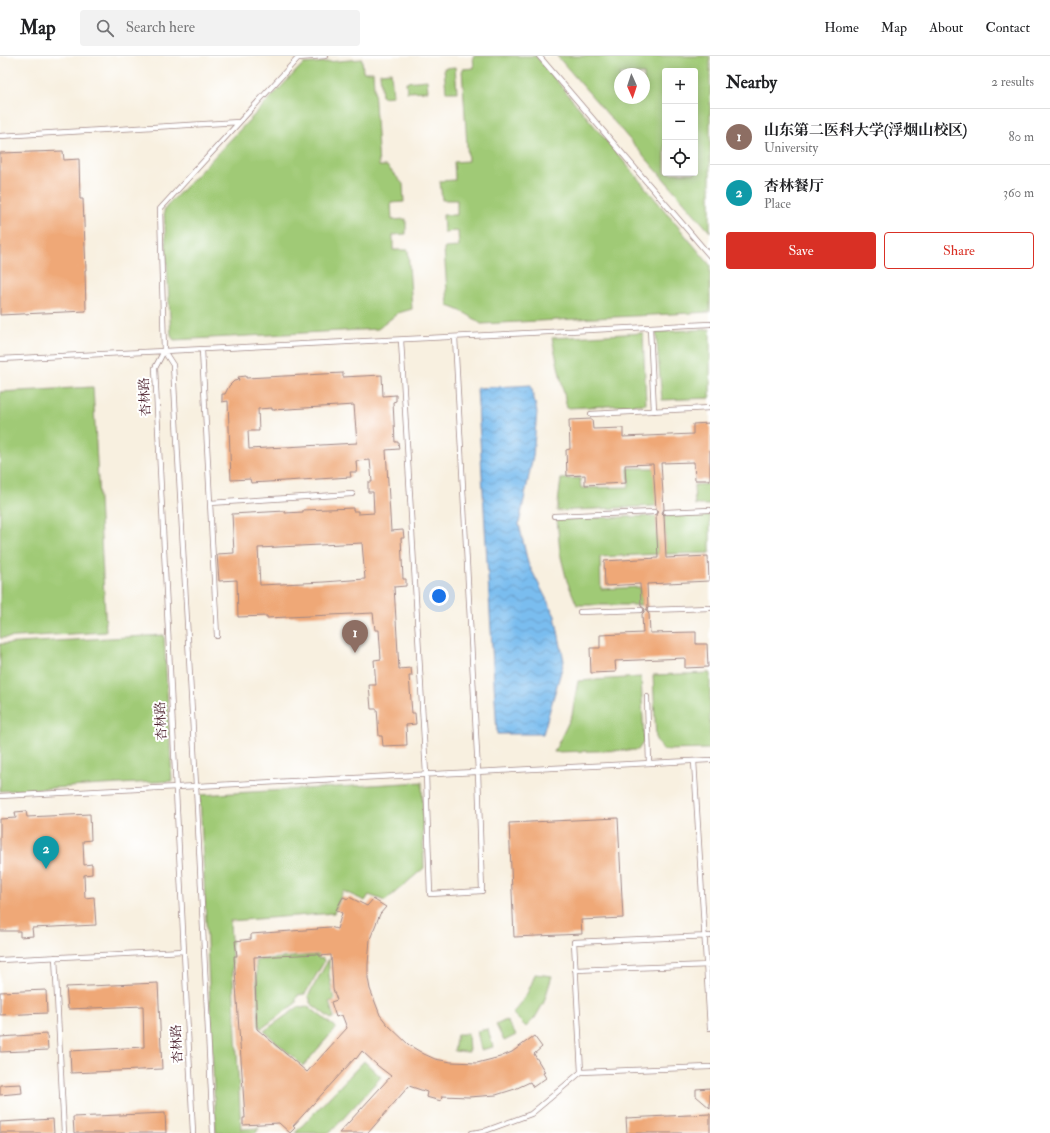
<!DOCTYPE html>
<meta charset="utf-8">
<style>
body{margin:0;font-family:"IM FELL Double Pica","Noto Serif SC",serif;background:#f2f2f2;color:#202124}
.controls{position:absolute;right:12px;top:12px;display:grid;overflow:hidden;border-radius:4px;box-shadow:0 2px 10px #0003}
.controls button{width:36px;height:36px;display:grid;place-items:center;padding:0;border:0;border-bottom:1px solid #e0e0e0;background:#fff;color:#202124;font:20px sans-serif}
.compass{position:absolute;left:614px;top:12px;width:36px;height:36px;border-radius:50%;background:#fff;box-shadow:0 2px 10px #0003;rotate:177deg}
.you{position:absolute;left:439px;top:540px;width:14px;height:14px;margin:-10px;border:3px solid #fff;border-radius:50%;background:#1a73e8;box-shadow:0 0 0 6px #1a73e833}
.badge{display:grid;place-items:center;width:26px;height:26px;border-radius:50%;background:#d93025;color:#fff;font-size:13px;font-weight:700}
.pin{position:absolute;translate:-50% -33px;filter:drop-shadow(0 1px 2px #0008)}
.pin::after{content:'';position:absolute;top:21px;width:14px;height:12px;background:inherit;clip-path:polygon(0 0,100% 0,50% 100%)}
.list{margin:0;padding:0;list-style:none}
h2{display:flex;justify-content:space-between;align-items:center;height:52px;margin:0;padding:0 16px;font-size:17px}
h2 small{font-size:13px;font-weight:400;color:#757577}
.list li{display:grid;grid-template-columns:26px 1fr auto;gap:12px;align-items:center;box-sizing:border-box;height:56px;padding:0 16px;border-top:1px solid #e0e0e0}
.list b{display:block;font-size:15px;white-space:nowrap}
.list p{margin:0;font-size:13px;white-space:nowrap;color:#757577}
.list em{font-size:13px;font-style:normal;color:#757577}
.actions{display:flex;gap:8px;padding:12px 16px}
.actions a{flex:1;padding:9px 0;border:1px solid #d93025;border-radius:4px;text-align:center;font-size:14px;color:#d93025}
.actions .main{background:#d93025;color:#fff}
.icon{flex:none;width:22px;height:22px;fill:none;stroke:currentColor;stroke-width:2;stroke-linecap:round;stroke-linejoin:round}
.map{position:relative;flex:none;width:710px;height:1077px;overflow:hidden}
header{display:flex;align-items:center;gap:24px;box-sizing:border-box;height:56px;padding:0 20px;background:#fff;border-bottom:1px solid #e0e0e0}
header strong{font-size:19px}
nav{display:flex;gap:22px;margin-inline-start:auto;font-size:14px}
.search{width:280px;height:36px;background:#f2f2f2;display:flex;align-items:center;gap:10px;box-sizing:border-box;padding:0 14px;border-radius:4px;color:#757577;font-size:15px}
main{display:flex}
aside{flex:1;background:#fff}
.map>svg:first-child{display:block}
.garden{fill:#a0ca76;stroke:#757450;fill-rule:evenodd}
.water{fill:url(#water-waves);stroke:#626e8d}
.building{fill:#efa877;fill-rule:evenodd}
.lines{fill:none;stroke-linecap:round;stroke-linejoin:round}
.lane-casing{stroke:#a18886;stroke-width:6}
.lane{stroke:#fff;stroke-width:4.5}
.labels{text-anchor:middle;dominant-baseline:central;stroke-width:4;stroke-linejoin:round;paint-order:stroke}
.street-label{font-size:13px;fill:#4a1f2b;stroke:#fff}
</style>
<header>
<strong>Map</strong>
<div class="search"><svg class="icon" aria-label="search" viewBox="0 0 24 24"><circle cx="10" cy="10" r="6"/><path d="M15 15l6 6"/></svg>Search here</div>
<nav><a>Home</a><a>Map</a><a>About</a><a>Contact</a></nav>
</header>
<main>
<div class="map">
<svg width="710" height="1077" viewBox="0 0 710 1077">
<defs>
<pattern id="water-waves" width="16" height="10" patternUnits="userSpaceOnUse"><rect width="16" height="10" fill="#7abdef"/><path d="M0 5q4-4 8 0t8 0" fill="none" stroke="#6699c2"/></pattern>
</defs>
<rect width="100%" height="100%" fill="#fff"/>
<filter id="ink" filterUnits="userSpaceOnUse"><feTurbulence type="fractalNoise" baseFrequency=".025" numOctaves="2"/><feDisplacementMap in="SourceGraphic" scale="8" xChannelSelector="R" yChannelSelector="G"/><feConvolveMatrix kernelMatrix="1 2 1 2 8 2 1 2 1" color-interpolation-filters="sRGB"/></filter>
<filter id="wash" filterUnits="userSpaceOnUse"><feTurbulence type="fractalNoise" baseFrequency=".012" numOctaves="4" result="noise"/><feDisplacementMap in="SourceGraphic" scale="16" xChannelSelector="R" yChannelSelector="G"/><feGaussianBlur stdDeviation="0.9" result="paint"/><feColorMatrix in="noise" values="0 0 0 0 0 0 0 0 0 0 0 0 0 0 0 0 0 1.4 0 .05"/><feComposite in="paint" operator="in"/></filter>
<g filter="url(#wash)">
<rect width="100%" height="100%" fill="#f8f0e0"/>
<!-- garden -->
<path class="garden" d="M 473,0 L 536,0 L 710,209 L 710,256 L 481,268 C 470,259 462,255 448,250 L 444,192 L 459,191 L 458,175 L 444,176 L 443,159 L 457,159 L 457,144 L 442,144 L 440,125 L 455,124 L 454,106 L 468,105 L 462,13 L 474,12 Z
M 557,0 L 710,0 L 710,176 ZM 665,15 L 695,15 L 695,117 L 665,117 ZM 620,18 L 644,18 L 644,42 L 620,42 Z
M 362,3 L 363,16 L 373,16 L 379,110 L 387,110 L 403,128 L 404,146 L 391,147 L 392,164 L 406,163 L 406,178 L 393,179 L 393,194 L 408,194 L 412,253 L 398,257 L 378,273 L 174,284 L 171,280 L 164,155 L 167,150 L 303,8 Z
M 455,11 L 457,36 L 446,36 L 444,12 Z
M 391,16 L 393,40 L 382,41 L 380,17 Z
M 427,24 L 428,35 L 407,36 L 406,26 Z
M 710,273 L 710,342 L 662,344 L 656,276 Z
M 643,277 L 646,348 L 567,352 L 552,282 Z
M 93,331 L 106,576 L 0,582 L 0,336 Z
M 628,412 L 654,412 L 656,450 L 557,455 L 561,423 L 580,422 L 581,432 L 629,431 Z
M 710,428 L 710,449 L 695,449 L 694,429 Z
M 710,458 L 710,497 L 666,498 L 664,460 Z
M 656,460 L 658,498 L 600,501 L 601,533 L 640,531 L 641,549 L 577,549 L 567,525 L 560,497 L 557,463 Z
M 164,579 L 172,725 L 0,735 L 0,588 Z
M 710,617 L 710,693 L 663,694 L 656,684 L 653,619 Z
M 641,621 L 644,685 L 638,694 L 554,696 L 572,659 L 578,625 Z
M 422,726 L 424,812 L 385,845 L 369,839 L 365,845 L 343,835 L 334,857 L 230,865 L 241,1073 L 259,1072 L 256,1077 L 216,1077 L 200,739 Z
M 318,899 L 319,903 L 323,902 L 324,906 L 305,938 L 298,939 L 296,943 L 296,947 L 261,973 L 259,969 L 256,904 Z
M 329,903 L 329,919 L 334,944 L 329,946 L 334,961 L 331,963 L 310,947 L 310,943 L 308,940 Z
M 535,918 L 552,920 L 544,946 L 535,962 L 526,971 L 512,957 C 524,946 530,933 535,918 Z
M 308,950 L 336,972 L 303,1010 L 264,975 L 298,951 L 303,952 Z
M 506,964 L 516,979 L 504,985 L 496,969 Z
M 488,973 L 493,991 L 481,994 L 477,975 Z
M 457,978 L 468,978 L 469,996 L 454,995 Z
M 364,1005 L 381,1021 L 330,1077 L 295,1077 Z"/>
<!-- water -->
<path class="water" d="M 531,329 L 537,356 L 533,400 L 519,468 L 528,507 L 555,560 L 564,605 L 543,678 L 497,678 L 477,332 Z"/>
<g id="blocks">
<!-- building -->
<path class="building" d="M 63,95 L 64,104 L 79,103 L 80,143 L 83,143 L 86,214 L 85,214 L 86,255 L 0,259 L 0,97 Z
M 343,317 L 343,321 L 382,319 L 383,340 L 396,339 L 396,345 L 393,346 L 395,386 L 398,386 L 399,393 L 386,394 L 391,475 L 403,474 L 404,482 L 401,482 L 403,523 L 406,523 L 406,530 L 394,531 L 399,613 L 411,612 L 412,620 L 409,620 L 412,657 L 415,657 L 416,668 L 406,669 L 407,689 L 383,690 L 382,680 L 379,680 L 377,653 L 371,653 L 369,629 L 376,629 L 374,604 L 381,603 L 379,574 L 375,574 L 373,557 L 267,562 L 267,560 L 238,561 L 237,524 L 219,525 L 217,498 L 234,497 L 232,458 L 285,455 L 285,457 L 303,456 L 303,454 L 353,452 L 353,455 L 358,455 L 358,458 L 374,457 L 373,436 L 368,436 L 368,426 L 372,426 L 370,404 L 356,405 L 357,416 L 350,416 L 351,421 L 251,427 L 250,423 L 231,424 L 228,345 L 222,346 L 222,338 L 225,338 L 229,330 L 234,325 L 239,324 L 238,321 L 246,320 L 246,322 ZM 354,349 L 357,387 L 249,393 L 248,375 L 259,375 L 258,353 L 272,352 L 272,354 ZM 362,487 L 365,523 L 324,526 L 260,529 L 258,492 Z
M 592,363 L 593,373 L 623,372 L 623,381 L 693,378 L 693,368 L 710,367 L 710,424 L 695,424 L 694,406 L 661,407 L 664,453 L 662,457 L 664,459 L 666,502 L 708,500 L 709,525 L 647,528 L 648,551 L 646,554 L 647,556 L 649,558 L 650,577 L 696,576 L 696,588 L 707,588 L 708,611 L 685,612 L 685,602 L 615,605 L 616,616 L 591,617 L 590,592 L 600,592 L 600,579 L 643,577 L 642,558 L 644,556 L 645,553 L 641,550 L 640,528 L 605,530 L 604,505 L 658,502 L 656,459 L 658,455 L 656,453 L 653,408 L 625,409 L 626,427 L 585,429 L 585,419 L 567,420 L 566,394 L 570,393 L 569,364 Z
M 26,755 L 27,761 L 90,758 L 91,784 L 83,785 L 84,809 L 92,808 L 92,818 L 84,819 L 85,842 L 94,841 L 96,869 L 32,872 L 33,880 L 20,881 L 20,875 L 0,875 L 0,763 L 16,762 L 15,756 Z
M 618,762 L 623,862 L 581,864 L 582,878 L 514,881 L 509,767 Z
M 343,841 L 348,843 L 349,841 L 367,850 L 373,843 L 386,851 L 380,858 L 370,883 L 368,908 L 368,922 L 370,933 L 380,959 L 387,968 L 409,989 L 424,998 L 435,1003 L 451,1006 L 477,1007 L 500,1001 L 512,996 L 534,980 L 542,991 L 534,998 L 545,1016 L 543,1017 L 546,1022 L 533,1031 L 530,1026 L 515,1033 L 496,1039 L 469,1041 L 442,1040 L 441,1045 L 426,1041 L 427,1036 L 409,1030 L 368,1077 L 339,1077 L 391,1020 L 378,1010 L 362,995 L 356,1003 L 355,1002 L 293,1070 L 295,1072 L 290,1077 L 279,1067 L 243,1069 L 243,1062 L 245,1062 L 234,900 L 237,900 L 235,885 L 251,883 L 251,878 L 318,873 L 317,872 L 330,871 L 337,873 L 342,857 L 336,854 ZM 319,898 L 319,900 L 331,899 L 333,933 L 337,944 L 331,946 L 336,961 L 342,959 L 347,972 L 307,1016 L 257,973 L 254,901 Z
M 158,927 L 162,1013 L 71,1017 L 70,995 L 144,991 L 143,950 L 68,953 L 66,931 Z
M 46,934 L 47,957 L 0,959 L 0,936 Z
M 47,978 L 48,994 L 0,996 L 0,981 Z
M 21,1028 L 22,1037 L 0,1039 L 0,1029 Z
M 710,1032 L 710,1052 L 696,1040 L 696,1033 Z
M 165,1057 L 166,1077 L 74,1077 L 73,1061 Z
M 710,1058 L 710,1077 L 627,1077 L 626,1062 Z
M 53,1063 L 54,1077 L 0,1077 L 0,1066 Z"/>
</g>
</g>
<g filter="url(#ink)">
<use href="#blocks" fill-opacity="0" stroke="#a18886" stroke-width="1"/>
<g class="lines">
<defs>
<path id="lane" d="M 325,0 L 298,2 L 160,153 L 164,295 L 710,268
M 539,0 L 710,200
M 0,80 L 239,66
M 650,272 L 654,355
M 401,284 L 426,718 L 430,838 L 482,835 L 478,716 L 455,281
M 202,294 L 217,580
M 164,295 L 173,309 L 196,730 L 213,1077
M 164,295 L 155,312 L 193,1077
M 0,303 L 164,295
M 591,358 L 710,352
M 210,447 L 352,438
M 666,456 L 710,454
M 554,460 L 654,456
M 650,554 L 710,552
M 580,556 L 641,554
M 647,641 L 649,707
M 694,705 L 710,972
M 0,740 L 710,704
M 55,901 L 64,1077
M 0,904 L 184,895
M 575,914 L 710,909
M 581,1016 L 574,886 L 710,880
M 472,1077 L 485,1075 L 531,1058 L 581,1016 L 710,1011"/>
</defs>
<!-- lane casing -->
<use href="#lane" class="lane-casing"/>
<!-- lane -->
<use href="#lane" class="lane"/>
</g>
</g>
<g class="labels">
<!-- street labels -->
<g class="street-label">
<text transform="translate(145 341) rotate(-93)">杏林路</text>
<text transform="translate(161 665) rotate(-93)">杏林路</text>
<text transform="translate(177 988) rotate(-93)">杏林路</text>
</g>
</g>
</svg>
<div class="controls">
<button>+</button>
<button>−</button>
<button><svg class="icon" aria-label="locate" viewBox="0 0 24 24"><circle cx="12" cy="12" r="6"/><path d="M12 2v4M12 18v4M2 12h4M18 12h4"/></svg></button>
</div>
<svg class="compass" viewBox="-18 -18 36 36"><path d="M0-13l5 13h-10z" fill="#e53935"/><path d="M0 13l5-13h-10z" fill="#757577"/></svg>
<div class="you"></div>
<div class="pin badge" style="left:355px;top:597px;background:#8d6e63">1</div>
<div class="pin badge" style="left:46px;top:813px;background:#0f9aa8">2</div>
</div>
<aside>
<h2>Nearby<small>2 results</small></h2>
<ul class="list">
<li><span class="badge" style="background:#8d6e63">1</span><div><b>山东第二医科大学(浮烟山校区)</b><p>University</p></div><em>80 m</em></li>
<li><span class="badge" style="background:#0f9aa8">2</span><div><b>杏林餐厅</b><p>Place</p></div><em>360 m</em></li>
</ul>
<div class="actions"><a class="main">Save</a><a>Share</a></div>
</aside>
</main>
